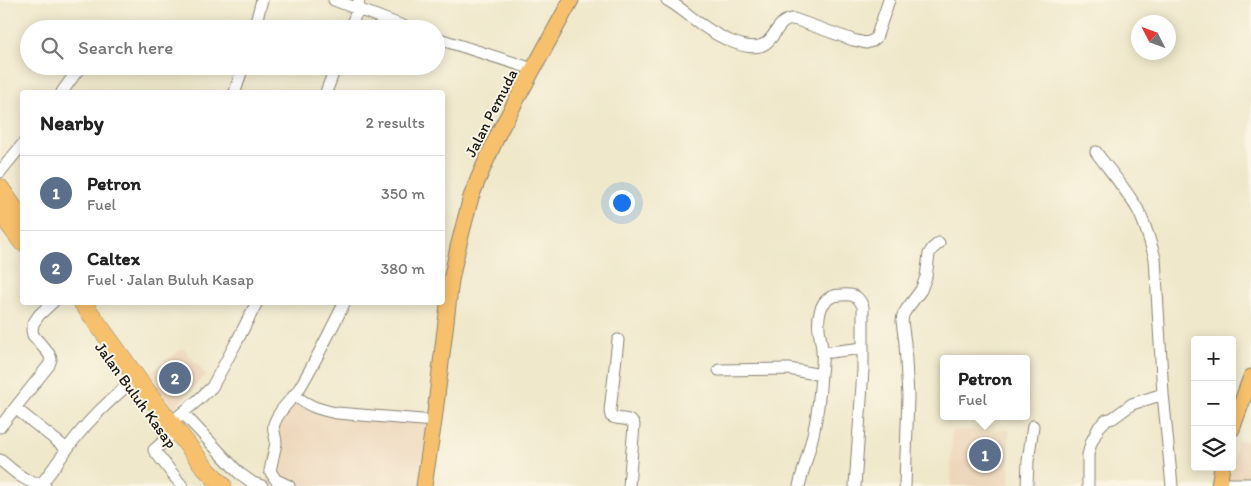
<!DOCTYPE html>
<meta charset="utf-8">
<style>
body{margin:0;font-family:Itim,sans-serif;background:#f2f2f2;color:#222}
.controls{position:absolute;right:15px;bottom:15px;display:grid;overflow:hidden;border-radius:5px;box-shadow:0 2px 12px #0003}
.controls button{width:45px;height:45px;display:grid;place-items:center;padding:0;border:0;border-bottom:1px solid #e0e0e0;background:#fff;color:#222;font:25px sans-serif}
.compass{position:absolute;left:1131px;top:15px;width:45px;height:45px;border-radius:50%;background:#fff;box-shadow:0 2px 12px #0003;rotate:312deg}
.you{position:absolute;left:621px;top:202px;width:18px;height:18px;margin:-12px;border:4px solid #fff;border-radius:50%;background:#1a73e8;box-shadow:0 0 0 8px #1a73e833}
.badge{display:grid;place-items:center;width:32px;height:32px;border-radius:50%;background:#2563eb;color:#fff;font-size:16px;font-weight:700}
.pin{position:absolute;translate:-50% -50%;border:2px solid #fff;box-shadow:0 1px 5px #0006}
.popup{position:absolute;left:940px;top:355px;width:90px;height:65px;box-sizing:border-box;display:grid;place-content:center;border-radius:5px;background:#fff;filter:drop-shadow(0 1px 4px #0005);font-size:16px;white-space:nowrap;color:#767676}
.popup b{font-size:19px;color:#222}
.popup::after{content:'';position:absolute;left:50%;top:100%;margin-left:-10px;border:10px solid transparent;border-top-color:#fff}
.list{margin:0;padding:0;list-style:none}
h2{display:flex;justify-content:space-between;align-items:center;height:65px;margin:0;padding:0 20px;font-size:21px}
h2 small{font-size:16px;font-weight:400;color:#767676}
.list li{display:grid;grid-template-columns:32px 1fr auto;gap:15px;align-items:center;box-sizing:border-box;height:75px;padding:0 20px;border-top:1px solid #e0e0e0}
.list b{display:block;font-size:19px;white-space:nowrap}
.list p{margin:0;font-size:16px;white-space:nowrap;color:#767676}
.list em{font-size:16px;font-style:normal;color:#767676}
.icon{flex:none;width:28px;height:28px;fill:none;stroke:currentColor;stroke-width:2;stroke-linecap:round;stroke-linejoin:round}
.map{position:relative;flex:none;width:1251px;height:486px;overflow:hidden}
.search{position:absolute;background:#fff;box-shadow:0 2px 12px #0003;left:20px;top:20px;width:425px;height:55px;display:flex;align-items:center;gap:12px;box-sizing:border-box;padding:0 18px;border-radius:28px;color:#767676;font-size:19px}
.panel{position:absolute;background:#fff;box-shadow:0 2px 12px #0003;left:20px;top:90px;width:425px;height:215px;border-radius:5px}
.map>svg:first-child{display:block}
.built{fill:#edd7bb}
.lines{fill:none;stroke-linecap:round;stroke-linejoin:round}
.minor-casing{stroke:#868274;stroke-width:13}
.major-casing{stroke:#868274;stroke-width:17}
.highway-casing{stroke:#868274;stroke-width:19}
.minor{stroke:#fff;stroke-width:11}
.major{stroke:#f7c06c;stroke-width:15}
.highway{stroke:#f7c06c;stroke-width:18}
.labels{text-anchor:middle;dominant-baseline:central;stroke-width:4;stroke-linejoin:round;paint-order:stroke}
.street-label{font-size:16px;fill:#1c1c1c;stroke:#fcf5e5}
</style>
<div class="map">
<svg width="1251" height="486" viewBox="0 0 1251 486">
<rect width="100%" height="100%" fill="#fcf5e5"/>
<filter id="ink" filterUnits="userSpaceOnUse"><feTurbulence type="fractalNoise" baseFrequency=".02" numOctaves="2"/><feDisplacementMap in="SourceGraphic" scale="10" xChannelSelector="R" yChannelSelector="G"/><feConvolveMatrix kernelMatrix="1 2 1 2 8 2 1 2 1" color-interpolation-filters="sRGB"/></filter>
<filter id="wash" filterUnits="userSpaceOnUse"><feTurbulence type="fractalNoise" baseFrequency=".0096" numOctaves="4" result="noise"/><feDisplacementMap in="SourceGraphic" scale="20" xChannelSelector="R" yChannelSelector="G"/><feGaussianBlur stdDeviation="1.12" result="paint"/><feColorMatrix in="noise" values="0 0 0 0 0 0 0 0 0 0 0 0 0 0 0 0 0 1.4 0 .05"/><feComposite in="paint" operator="in"/></filter>
<g filter="url(#wash)">
<rect width="100%" height="100%" fill="#efe8cb"/>
<!-- built -->
<path class="built" d="M 183,348 L 206,375 L 174,408 L 146,376 Z
M 293,391 L 330,409 L 431,417 L 419,486 L 267,486 L 267,467 L 283,401 Z
M 1009,430 L 1009,486 L 951,486 L 952,431 Z
M 1237,441 L 1251,441 L 1251,486 L 1228,486 Z"/>
</g>
<g filter="url(#ink)">
<g class="lines">
<defs>
<path id="minor" d="M 334,0 L 411,29
M 667,0 C 680,7 690,17 702,25 C 716,35 750,55 766,43 C 777,35 778,19 794,19 L 853,40 L 866,43 L 872,41 L 876,38 L 889,0
M 254,29 L 262,0
M 350,29 L 358,8 L 359,0
M 436,38 L 533,69
M 62,92 L 77,71 L 82,66
M 235,92 L 243,66
M 326,92 L 336,66
M 1096,152 C 1110,171 1126,189 1138,210 C 1146,225 1150,242 1155,258 L 1163,394 L 1172,486
M 0,172 L 22,145
M 618,340 L 610,411 L 611,416 C 618,421 630,416 634,425 L 629,486
M 822,353 L 863,348
M 719,370 L 789,369 L 821,375
M 294,395 C 308,406 320,410 337,413 L 434,421
M 15,408 L 67,449
M 183,413 L 239,473 L 253,483 L 262,486
M 170,423 L 197,401 L 212,387 L 236,343 L 257,302
M 0,427 L 49,365 L 51,359 L 49,354 L 33,335 L 32,330 L 33,324 L 39,315 L 53,302
M 168,438 L 154,450 L 182,486
M 0,460 C 11,468 28,486 42,483 L 45,486
M 42,483 C 54,468 65,451 77,436 C 92,417 110,400 129,384
M 1219,484 L 1251,484
M 289,486 L 276,480 L 270,471 L 276,443 C 276,436 272,430 274,424 C 279,409 291,401 299,389 C 316,361 330,331 345,302
M 799,486 C 804,467 810,449 814,430 C 818,411 820,392 821,373 C 822,365 823,357 822,350 C 821,337 816,325 820,312 C 823,300 831,295 842,295 C 853,294 859,296 863,307 L 863,370 L 855,486
M 905,486 L 908,396 L 905,343 L 902,321 L 903,315 L 906,310 L 921,290 L 926,277 L 929,254 L 932,249 L 939,243
M 1027,486 L 1028,461 L 1033,426
M 1088,486 L 1088,455 L 1091,443 L 1099,427 L 1106,420 L 1113,418 L 1132,404 L 1163,394"/>
<path id="major" d="M 1232,429 L 1251,377
M 424,486 L 434,421 L 451,280 L 458,247 L 471,197 L 479,177 L 499,132 L 571,0
M 1219,486 L 1222,467"/>
<path id="highway" d="M 0,188 L 22,220
M 0,212 L 22,242
M 82,302 L 141,384 L 206,469 L 223,486"/>
</defs>
<!-- minor casing -->
<use href="#minor" class="minor-casing"/>
<!-- major casing -->
<use href="#major" class="major-casing"/>
<!-- highway casing -->
<use href="#highway" class="highway-casing"/>
<!-- minor -->
<use href="#minor" class="minor"/>
<!-- major -->
<use href="#major" class="major"/>
<!-- highway -->
<use href="#highway" class="highway"/>
</g>
</g>
<g class="labels">
<!-- street labels -->
<g class="street-label">
<text transform="translate(491 113) rotate(-63)">Jalan Pemuda</text>
<text transform="translate(136 395) rotate(54)">Jalan Buluh Kasap</text>
</g>
</g>
</svg>
<div class="controls">
<button>+</button>
<button>−</button>
<button><svg class="icon" aria-label="layers" viewBox="0 0 24 24"><path d="M12 4l9 5-9 5-9-5zM3 14l9 5 9-5"/></svg></button>
</div>
<svg class="compass" viewBox="-18 -18 36 36"><path d="M0-13l5 13h-10z" fill="#e53935"/><path d="M0 13l5-13h-10z" fill="#767676"/></svg>
<div class="you"></div>
<div class="pin badge" style="left:985px;top:455px;background:#5c6f8a">1</div>
<div class="popup"><b>Petron</b>Fuel</div>
<div class="pin badge" style="left:175px;top:378px;background:#5c6f8a">2</div>
<div class="search"><svg class="icon" aria-label="search" viewBox="0 0 24 24"><circle cx="10" cy="10" r="6"/><path d="M15 15l6 6"/></svg>Search here</div>
<section class="panel">
<h2>Nearby<small>2 results</small></h2>
<ul class="list">
<li><span class="badge" style="background:#5c6f8a">1</span><div><b>Petron</b><p>Fuel</p></div><em>350 m</em></li>
<li><span class="badge" style="background:#5c6f8a">2</span><div><b>Caltex</b><p>Fuel · Jalan Buluh Kasap</p></div><em>380 m</em></li>
</ul>
</section>
</div>
